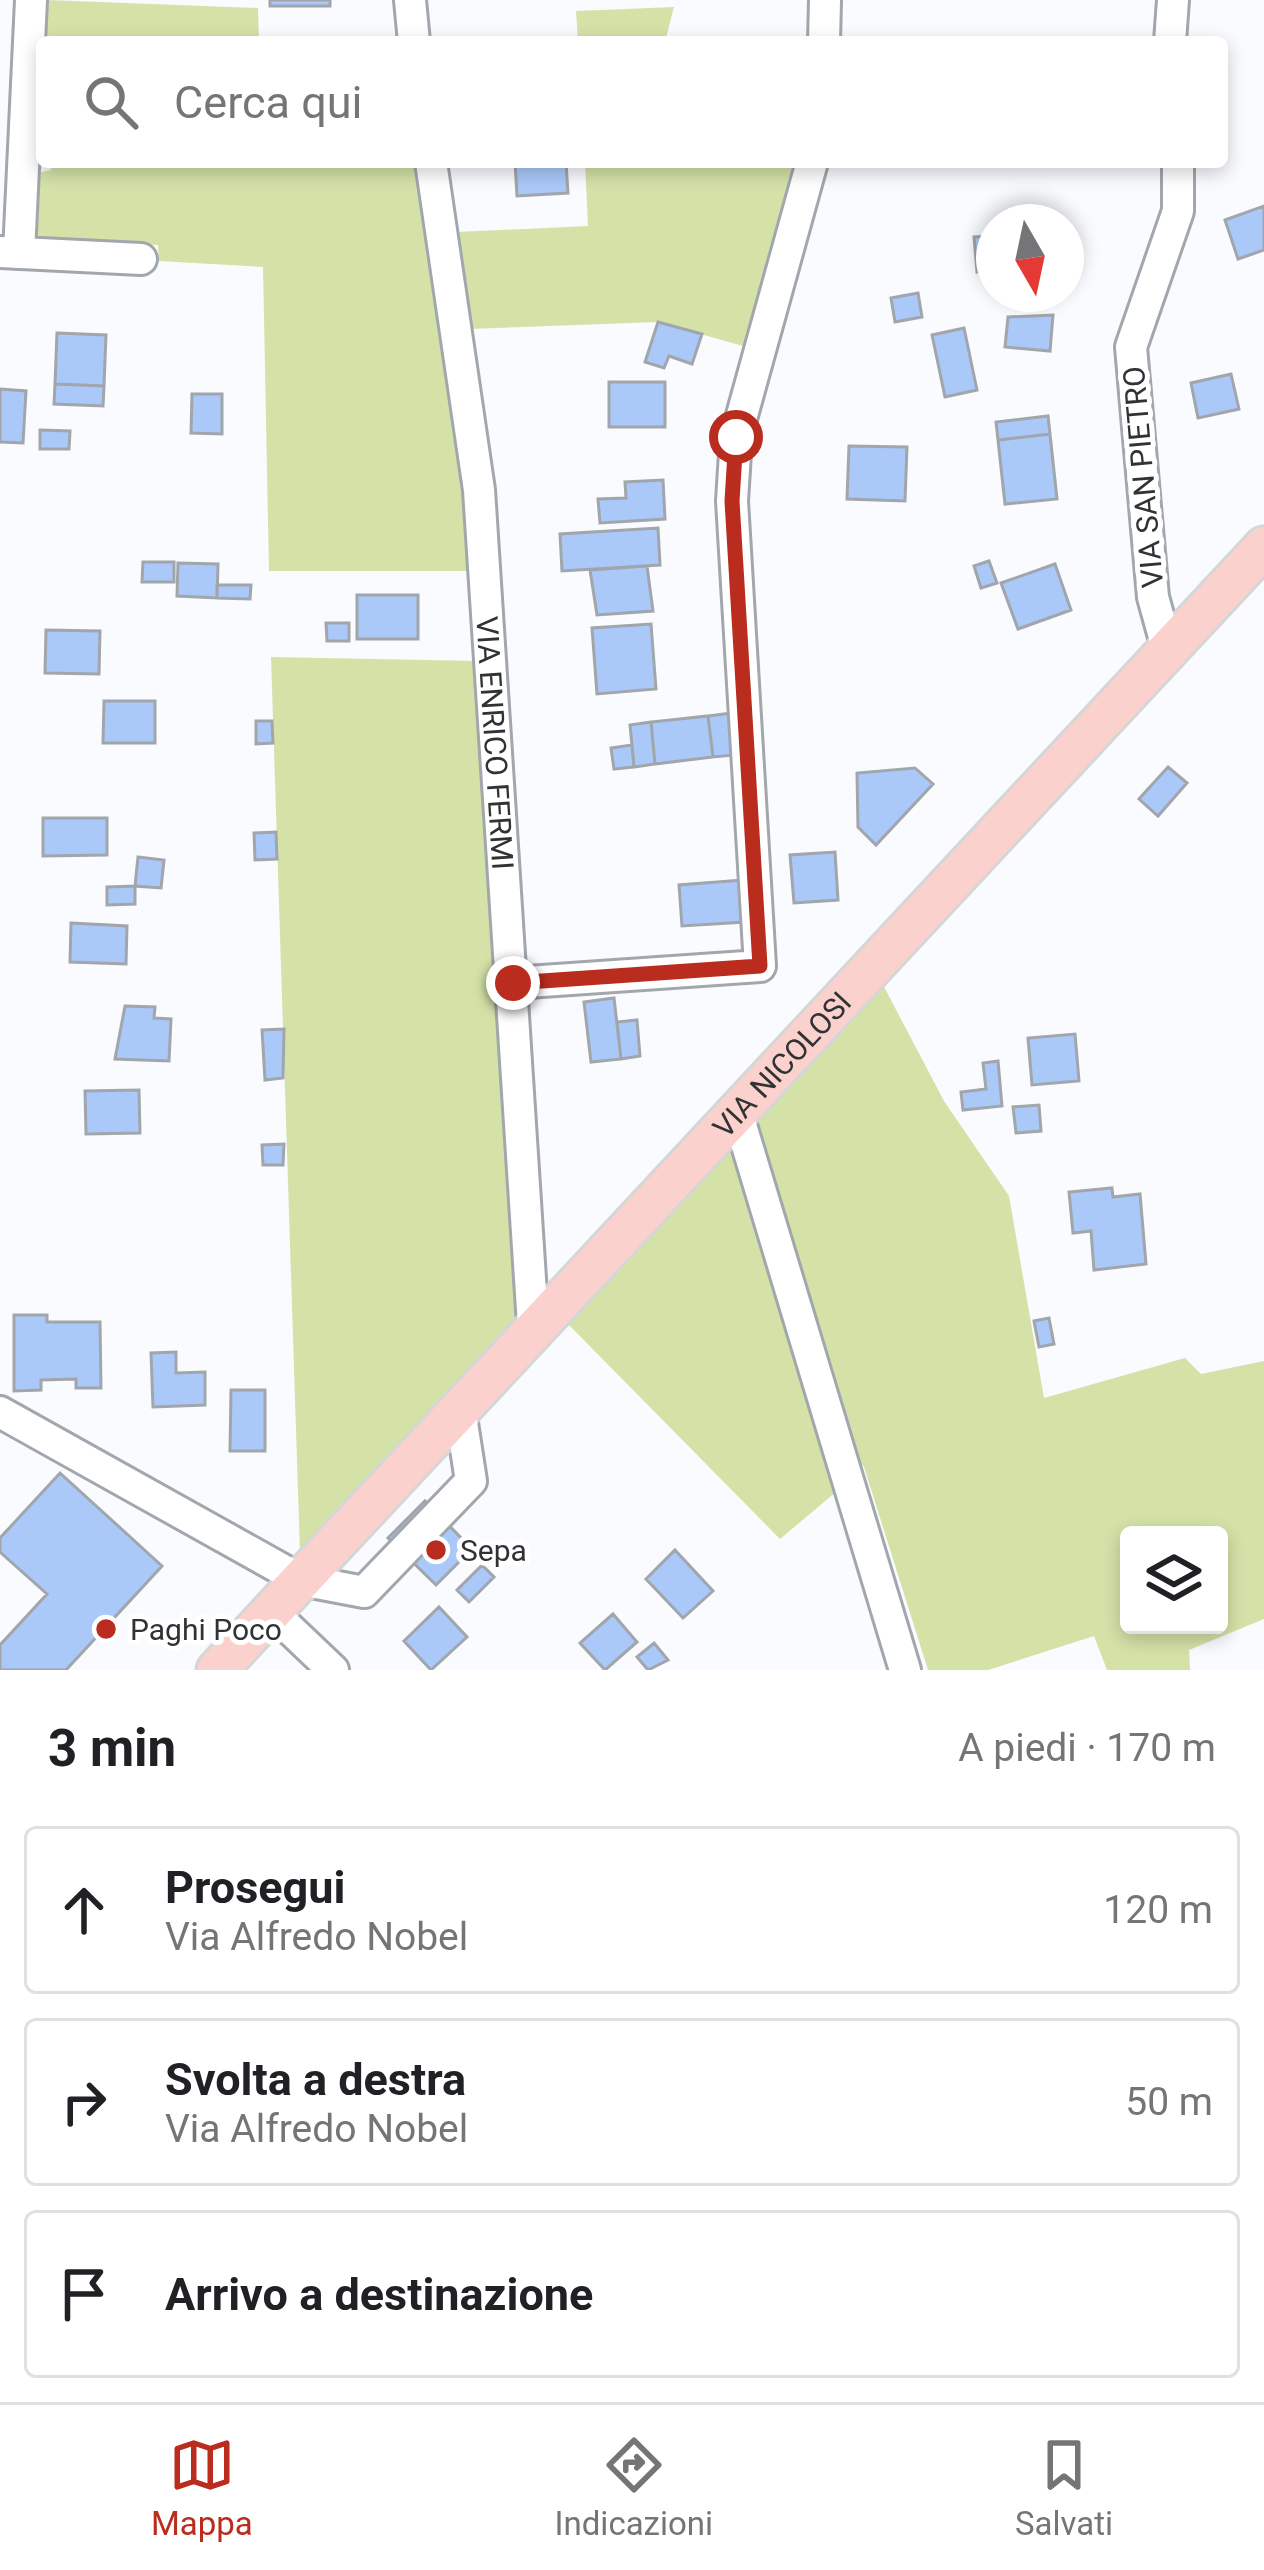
<!DOCTYPE html>
<html lang="it">
<meta charset="utf-8">
<style>
body{margin:0;font-family:Roboto,sans-serif;background:#f2f2f2;color:#202124}
.controls{position:absolute;right:36px;bottom:36px;display:grid;overflow:hidden;border-radius:12px;box-shadow:0 6px 18px #0003}
.controls button{width:108px;height:108px;display:grid;place-items:center;padding:0;border:0;border-bottom:3px solid #e0e0e0;background:#fff;color:#202124;font:60px sans-serif}
.compass{position:absolute;left:976px;top:204px;width:108px;height:108px;border-radius:50%;background:#fff;box-shadow:0 6px 18px #0003;rotate:171deg}
.stop{position:absolute;width:36px;height:36px;margin:-27px;border:9px solid #b92c1e;border-radius:50%;background:#fff}
.stop.end{background:#b92c1e;border-color:#fff;box-shadow:0 3px 12px #0008}
.list{margin:0;padding:0;list-style:none}
h2{display:flex;justify-content:space-between;align-items:center;height:156px;margin:0;padding:0 48px;font-size:51px}
h2 small{font-size:39px;font-weight:400;color:#757577}
.list li{display:grid;grid-template-columns:78px 1fr auto;gap:36px;align-items:center;box-sizing:border-box;height:168px;margin:0 24px 24px;padding:0 24px;border:3px solid #e0e0e0;border-radius:12px}
.list b{display:block;font-size:45px;white-space:nowrap}
.list p{margin:0;font-size:39px;white-space:nowrap;color:#757577}
.list em{font-size:39px;font-style:normal;color:#757577}
.icon{flex:none;width:66px;height:66px;fill:none;stroke:currentColor;stroke-width:2;stroke-linecap:round;stroke-linejoin:round}
.map{position:relative;flex:none;width:1264px;height:1670px;overflow:hidden}
.search{position:absolute;background:#fff;box-shadow:0 6px 18px #0003;left:36px;right:36px;top:36px;height:132px;display:flex;align-items:center;gap:30px;box-sizing:border-box;padding:0 42px;border-radius:12px;color:#757577;font-size:45px}
.sheet{height:732px;background:#fff}
nav{display:flex;justify-content:space-around;align-items:center;box-sizing:border-box;height:168px;border-top:3px solid #e0e0e0;background:#fff;font-size:33px;color:#757577}
nav a{display:grid;justify-items:center;gap:6px}
nav .on{color:#b92c1e}
.map>svg:first-child{display:block}
.green{fill:#d4e2a8;fill-rule:evenodd}
.building{fill:#aac9f9;stroke:#a1a5ac;stroke-width:3}
.lines{fill:none;stroke-linecap:round;stroke-linejoin:round}
.minor-casing{stroke:#a2a7ae;stroke-width:36}
.major-casing{stroke:#d6d6d6;stroke-width:45}
.minor{stroke:#fff;stroke-width:30}
.major{stroke:#fbd1ce;stroke-width:39}
.route{stroke:#b92c1e;stroke-width:15}
.poi-dot{fill:#b92c1e;stroke:#fff;stroke-width:4.5}
.labels{text-anchor:middle;dominant-baseline:central;stroke-width:10;stroke-linejoin:round;paint-order:stroke}
.street-label{font-size:30px;fill:#303234;stroke:#fff}
.poi-label{font-size:30px;fill:#303234;stroke:#fff;text-anchor:start}
</style>
<div class="map">
<svg width="1264" height="1670" viewBox="0 0 1264 1670">
<rect width="100%" height="100%" fill="#f9fbfe"/>
<!-- green -->
<path class="green" d="M 47,0 L 258,8 L 259,42 L 45,42 Z
M 674,7 L 665,42 L 578,42 L 576,11 Z
M 52,162 L 417,162 L 464,491 L 469,571 L 269,571 L 263,267 L 159,261 L 158,245 L 35,240 L 37,173 L 51,170 Z
M 585,162 L 805,162 L 750,348 L 658,322 L 469,329 L 456,232 L 588,226 Z
M 271,657 L 478,661 L 517,1308 L 511,1327 L 300,1553 Z
M 881,981 L 944,1101 L 1009,1196 L 1044,1398 L 1185,1358 L 1201,1374 L 1264,1361 L 1264,1619 L 1189,1650 L 1190,1670 L 1107,1670 L 1094,1636 L 988,1670 L 928,1670 L 864,1467 L 851,1451 L 747,1123 ZM 1129,1535 L 1219,1535 L 1219,1625 L 1129,1625 Z
M 734,1135 L 836,1492 L 780,1539 L 562,1318 Z"/>
<!-- building -->
<path class="building" d="M 270,0 L 330,0 L 330,6 L 270,6 Z
M 515,162 L 566,162 L 568,193 L 517,196 Z
M 1264,206 L 1264,250 L 1238,259 L 1225,220 Z
M 994,236 L 994,270 L 977,272 L 974,237 Z
M 918,293 L 922,317 L 895,322 L 891,298 Z
M 1053,315 L 1050,351 L 1005,347 L 1008,317 Z
M 658,322 L 702,334 L 692,364 L 669,356 L 664,368 L 645,362 Z
M 964,328 L 977,390 L 945,397 L 932,335 Z
M 57,333 L 106,335 L 104,386 L 55,384 Z
M 1231,374 L 1239,409 L 1198,418 L 1191,383 Z
M 609,382 L 665,382 L 665,427 L 609,427 Z
M 55,384 L 104,386 L 103,406 L 54,404 Z
M 0,389 L 26,391 L 23,443 L 0,442 Z
M 192,394 L 222,394 L 222,434 L 191,433 Z
M 1048,416 L 1050,434 L 998,440 L 996,422 Z
M 40,430 L 70,431 L 69,449 L 40,449 Z
M 1050,434 L 1057,499 L 1005,504 L 998,440 Z
M 849,446 L 907,447 L 905,501 L 847,499 Z
M 663,480 L 665,519 L 600,523 L 598,499 L 626,498 L 625,482 Z
M 658,528 L 660,565 L 562,571 L 560,534 Z
M 989,561 L 997,583 L 981,588 L 974,566 Z
M 143,562 L 174,562 L 174,582 L 142,582 Z
M 178,563 L 218,564 L 217,598 L 177,596 Z
M 1055,564 L 1071,610 L 1018,629 L 1001,583 Z
M 647,566 L 653,611 L 597,615 L 590,570 Z
M 217,585 L 251,585 L 250,599 L 217,598 Z
M 357,595 L 418,595 L 418,639 L 357,639 Z
M 326,623 L 349,623 L 349,641 L 327,641 Z
M 651,624 L 656,689 L 597,694 L 592,628 Z
M 46,630 L 100,631 L 99,674 L 45,673 Z
M 104,701 L 155,701 L 155,743 L 103,743 Z
M 732,713 L 736,755 L 713,757 L 708,716 Z
M 708,716 L 713,757 L 655,764 L 651,722 Z
M 256,721 L 272,721 L 273,743 L 256,744 Z
M 651,722 L 655,764 L 634,767 L 630,725 Z
M 632,745 L 634,767 L 614,769 L 611,748 Z
M 1168,767 L 1187,783 L 1158,816 L 1139,799 Z
M 915,768 L 933,784 L 876,845 L 858,827 L 857,773 Z
M 43,818 L 107,818 L 107,855 L 43,856 Z
M 276,832 L 277,859 L 255,860 L 254,833 Z
M 835,852 L 838,900 L 794,903 L 790,855 Z
M 138,857 L 164,860 L 161,888 L 135,886 Z
M 742,880 L 745,922 L 682,926 L 679,885 Z
M 135,886 L 135,904 L 107,905 L 107,887 Z
M 71,923 L 127,926 L 126,964 L 70,962 Z
M 614,998 L 621,1059 L 591,1062 L 584,1002 Z
M 125,1006 L 155,1007 L 154,1018 L 171,1019 L 169,1061 L 115,1059 Z
M 637,1020 L 640,1056 L 621,1059 L 617,1022 Z
M 284,1029 L 283,1078 L 265,1080 L 262,1030 Z
M 1075,1034 L 1079,1081 L 1032,1085 L 1028,1038 Z
M 998,1061 L 1002,1106 L 963,1110 L 961,1092 L 986,1089 L 983,1063 Z
M 139,1090 L 140,1133 L 86,1134 L 85,1091 Z
M 1039,1105 L 1041,1131 L 1016,1133 L 1013,1107 Z
M 284,1144 L 283,1165 L 263,1165 L 262,1145 Z
M 1112,1188 L 1113,1197 L 1140,1194 L 1146,1264 L 1094,1270 L 1091,1231 L 1073,1233 L 1069,1192 Z
M 14,1315 L 47,1315 L 47,1322 L 100,1322 L 101,1388 L 76,1388 L 76,1379 L 41,1380 L 41,1390 L 14,1391 Z
M 1049,1318 L 1054,1344 L 1039,1347 L 1034,1321 Z
M 176,1352 L 176,1373 L 205,1372 L 205,1405 L 153,1407 L 151,1353 Z
M 231,1390 L 265,1390 L 265,1451 L 230,1451 Z
M 60,1473 L 162,1566 L 66,1670 L 0,1670 L 0,1645 L 47,1594 L 0,1552 L 0,1538 Z
M 425,1501 L 472,1549 L 436,1585 L 388,1538 Z
M 675,1550 L 713,1591 L 683,1618 L 646,1579 Z
M 482,1565 L 494,1577 L 469,1602 L 457,1590 Z
M 439,1607 L 467,1637 L 431,1670 L 404,1641 Z
M 613,1614 L 637,1642 L 605,1670 L 580,1643 Z
M 654,1643 L 668,1660 L 648,1670 L 637,1657 Z"/>
<g class="lines">
<defs>
<g id="minor">
<path d="M 410,0 L 414,42"/>
<path d="M 824,42 L 825,0"/>
<path d="M 1170,42 L 1173,0"/>
<path id="s1" d="M 431,162 L 479,490 L 533,1325"/>
<path d="M 0,252 L 141,259"/>
<path d="M 19,253 L 31,0"/>
<path d="M 1169,655 L 1153,597 L 1131,347 L 1178,211 L 1178,162"/>
<path d="M 513,983 L 760,966 L 732,501 L 736,437 L 812,162"/>
<path d="M 737,1112 L 905,1670"/>
<path d="M 0,1412 L 301,1580 L 364,1592 L 471,1481 L 460,1410"/>
<path d="M 271,1611 L 333,1670"/>
</g>
<g id="major">
<path id="s2" d="M 217,1670 L 1264,547"/>
</g>
</defs>
<!-- minor casing -->
<use href="#minor" class="minor-casing"/>
<!-- major casing -->
<use href="#major" class="major-casing"/>
<!-- minor -->
<use href="#minor" class="minor"/>
<!-- major -->
<use href="#major" class="major"/>
</g>
<g class="lines">
<!-- route -->
<path class="route" d="M 513,983 L 760,966 L 732,501 L 736,437"/>
</g>
<!-- markers -->
<g class="poi-dot">
<circle cx="436" cy="1550" r="12"/>
<circle cx="106" cy="1629" r="12"/>
</g>
<g class="labels">
<!-- street labels -->
<g class="street-label">
<text transform="translate(1143 477) rotate(-95)">VIA SAN PIETRO</text>
<text stroke="none"><textPath href="#s1" startOffset="585">VIA ENRICO FERMI</textPath></text>
<text stroke="none"><textPath href="#s2" startOffset="828">VIA NICOLOSI</textPath></text>
</g>
<!-- poi labels -->
<g class="poi-label">
<text x="460" y="1550">Sepa</text>
<text x="130" y="1629">Paghi Poco</text>
</g>
</g>
</svg>
<div class="controls">
<button><svg class="icon" aria-label="layers" viewBox="0 0 24 24"><path d="M12 4l9 5-9 5-9-5zM3 14l9 5 9-5"/></svg></button>
</div>
<svg class="compass" viewBox="-18 -18 36 36"><path d="M0-13l5 13h-10z" fill="#e53935"/><path d="M0 13l5-13h-10z" fill="#757577"/></svg>
<div class="stop" style="left:736px;top:437px"></div>
<div class="stop end" style="left:513px;top:983px"></div>
<div class="search"><svg class="icon" aria-label="search" viewBox="0 0 24 24"><circle cx="10" cy="10" r="6"/><path d="M15 15l6 6"/></svg>Cerca qui</div>
</div>
<section class="sheet">
<h2>3 min<small>A piedi · 170 m</small></h2>
<ul class="list">
<li><svg class="icon" aria-label="ahead" viewBox="0 0 24 24"><path d="M12 20V5M6 11l6-6 6 6"/></svg><div><b>Prosegui</b><p>Via Alfredo Nobel</p></div><em>120 m</em></li>
<li><svg class="icon" aria-label="right" viewBox="0 0 24 24"><path d="M7 20v-9h11M14 6l5 5-5 5"/></svg><div><b>Svolta a destra</b><p>Via Alfredo Nobel</p></div><em>50 m</em></li>
<li><svg class="icon" aria-label="arrive" viewBox="0 0 24 24"><path d="M6 21V4h12l-3 4 3 4H6"/></svg><div><b>Arrivo a destinazione</b></div></li>
</ul>
</section>
<nav>
<a class="on"><svg class="icon" aria-label="map" viewBox="0 0 24 24"><path d="M3 6l6-2 6 2 6-2v14l-6 2-6-2-6 2zM9 4v14M15 6v14"/></svg>Mappa</a>
<a><svg class="icon" aria-label="directions" viewBox="0 0 24 24"><path d="M12 3l9 9-9 9-9-9zM9 14v-3h6M13 9l2 2-2 2"/></svg>Indicazioni</a>
<a><svg class="icon" aria-label="saved" viewBox="0 0 24 24"><path d="M7 4h10v16l-5-4-5 4z"/></svg>Salvati</a>
</nav>
